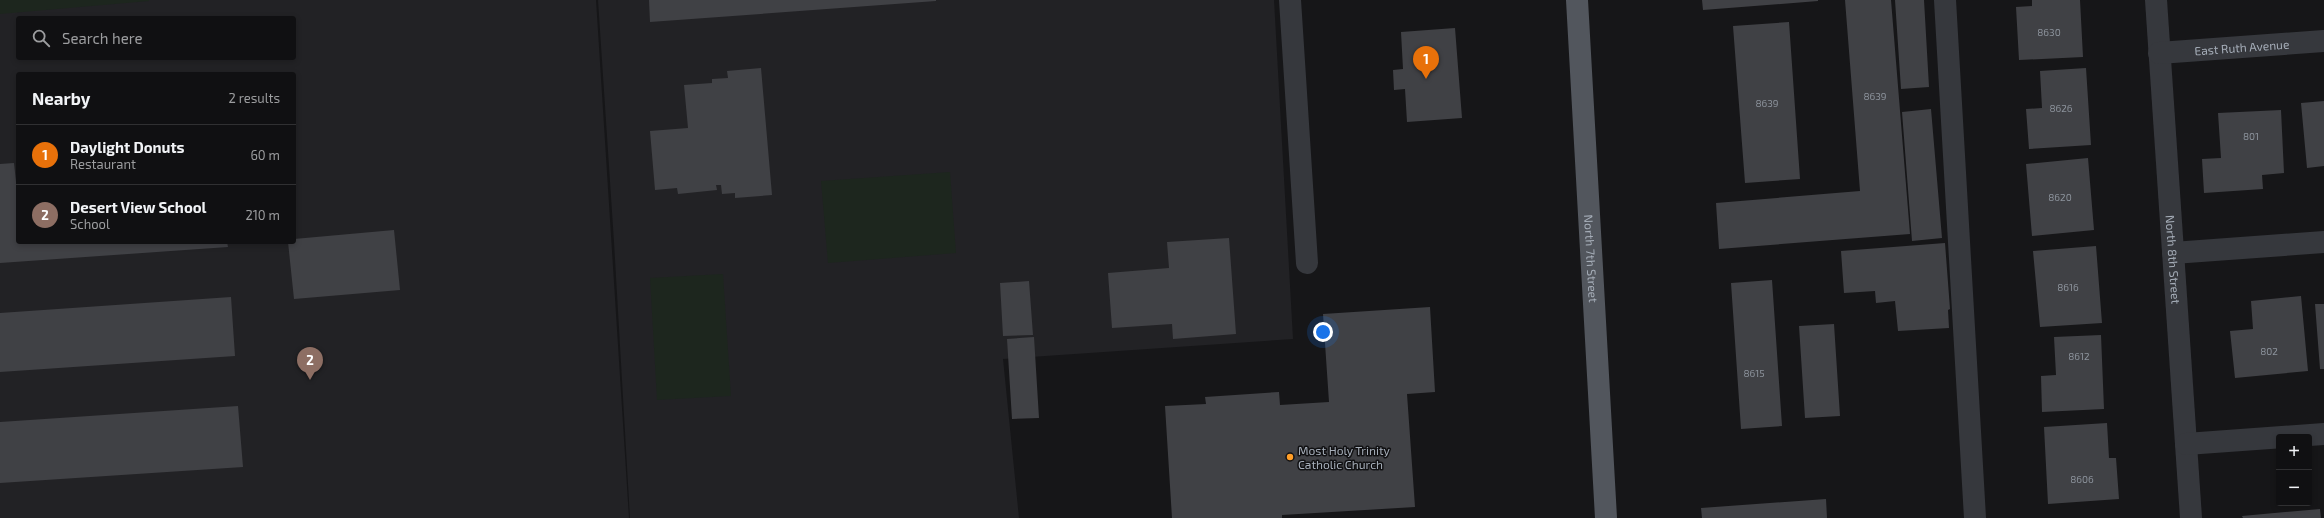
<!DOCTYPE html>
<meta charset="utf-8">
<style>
body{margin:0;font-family:"Exo 2",sans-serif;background:#19191b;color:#f1f3f6}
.controls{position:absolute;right:12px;bottom:12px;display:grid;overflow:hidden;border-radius:4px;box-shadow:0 2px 6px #0003}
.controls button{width:36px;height:36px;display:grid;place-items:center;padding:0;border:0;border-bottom:1px solid #303032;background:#101012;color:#f1f3f6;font:20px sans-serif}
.you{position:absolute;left:1323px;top:332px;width:14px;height:14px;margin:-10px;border:3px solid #fff;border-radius:50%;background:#1a73e8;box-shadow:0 0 0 6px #1a73e833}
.badge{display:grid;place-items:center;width:26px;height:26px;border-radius:50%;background:#ff9e27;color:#fff;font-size:13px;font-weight:700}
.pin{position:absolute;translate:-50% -33px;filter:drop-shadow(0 1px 2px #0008)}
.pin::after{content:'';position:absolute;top:21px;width:14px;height:12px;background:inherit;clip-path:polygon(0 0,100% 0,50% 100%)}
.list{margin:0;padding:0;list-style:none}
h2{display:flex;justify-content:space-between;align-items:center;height:52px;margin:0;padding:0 16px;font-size:17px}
h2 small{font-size:13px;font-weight:400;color:#9c9d9f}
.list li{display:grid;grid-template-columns:26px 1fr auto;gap:12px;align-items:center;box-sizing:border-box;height:60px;padding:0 16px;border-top:1px solid #303032}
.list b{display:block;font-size:15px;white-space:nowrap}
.list p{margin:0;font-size:13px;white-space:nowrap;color:#9c9d9f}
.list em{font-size:13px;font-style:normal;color:#9c9d9f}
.icon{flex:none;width:22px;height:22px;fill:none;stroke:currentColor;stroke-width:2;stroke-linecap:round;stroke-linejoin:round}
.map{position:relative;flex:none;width:2324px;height:518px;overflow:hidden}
.search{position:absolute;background:#101012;box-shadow:0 2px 6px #0003;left:16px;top:16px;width:280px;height:44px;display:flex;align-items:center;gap:10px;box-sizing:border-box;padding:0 14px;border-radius:4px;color:#9c9d9f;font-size:15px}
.panel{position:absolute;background:#101012;box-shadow:0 2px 6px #0003;left:16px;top:72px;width:280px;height:172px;border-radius:4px}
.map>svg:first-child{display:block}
.built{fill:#222225;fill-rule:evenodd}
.green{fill:#1d261e}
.building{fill:#404145}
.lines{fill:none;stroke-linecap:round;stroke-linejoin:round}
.minor{stroke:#36383d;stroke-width:22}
.major{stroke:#52565d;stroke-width:22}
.poi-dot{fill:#ff9e27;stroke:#111113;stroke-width:1.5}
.labels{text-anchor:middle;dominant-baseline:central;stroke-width:3;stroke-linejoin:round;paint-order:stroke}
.number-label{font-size:10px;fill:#8c939c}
.street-label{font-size:12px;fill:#a6aeb9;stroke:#111113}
.poi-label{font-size:12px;fill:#a6aeb9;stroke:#111113;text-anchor:start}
</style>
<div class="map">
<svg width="2324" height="518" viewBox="0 0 2324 518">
<rect width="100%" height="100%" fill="#161618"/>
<!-- built -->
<path class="built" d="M 0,0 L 596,0 L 629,518 L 0,518 ZM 18,18 L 294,18 L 294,58 L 18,58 ZM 18,74 L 294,74 L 294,242 L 18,242 Z
M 598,0 L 1274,0 L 1293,339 L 1003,359 L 1019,518 L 630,518 L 614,242 Z"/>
<!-- green -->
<path class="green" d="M 0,0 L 149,0 L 149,1 L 0,14 Z
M 950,172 L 956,253 L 828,263 L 821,181 Z
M 723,274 L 731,396 L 657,400 L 650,278 Z"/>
<!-- building -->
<path class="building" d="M 649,0 L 936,0 L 936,1 L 650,22 Z
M 1702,0 L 1818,0 L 1818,1 L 1703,10 Z
M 1845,0 L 1891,0 L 1910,234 L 1719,249 L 1716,203 L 1860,191 Z
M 1895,0 L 1924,0 L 1929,87 L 1901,89 Z
M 2032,0 L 2080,0 L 2083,57 L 2019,60 L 2016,7 L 2032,6 Z
M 1789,22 L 1800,179 L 1745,183 L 1733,26 Z
M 1455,28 L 1462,118 L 1407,122 L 1405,89 L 1394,90 L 1393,70 L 1403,69 L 1401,32 Z
M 761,68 L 772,195 L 735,198 L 735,193 L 722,194 L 721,185 L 716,185 L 717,190 L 678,194 L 677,188 L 655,190 L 650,131 L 688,128 L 684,85 L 712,83 L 712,79 L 728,78 L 727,71 Z
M 2086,68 L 2091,145 L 2029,149 L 2026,109 L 2042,108 L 2040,71 Z
M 2324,101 L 2324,166 L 2307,168 L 2301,103 Z
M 1931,109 L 1942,238 L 1912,241 L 1902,112 Z
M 2281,110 L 2284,173 L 2262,175 L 2263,189 L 2204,193 L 2202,159 L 2221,158 L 2218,113 Z
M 2088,158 L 2094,230 L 2032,236 L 2026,164 Z
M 14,163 L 18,200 L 18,242 L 227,242 L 228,247 L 0,263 L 0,164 Z
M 394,230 L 400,290 L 294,299 L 288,242 L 294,242 L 294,239 Z
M 1229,238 L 1236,334 L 1173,339 L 1172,324 L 1112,328 L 1108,273 L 1169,268 L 1167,242 Z
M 1945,243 L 1950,309 L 1948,310 L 1949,328 L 1898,331 L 1895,301 L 1876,303 L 1875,291 L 1844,293 L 1841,251 Z
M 2096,246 L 2102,323 L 2040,327 L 2033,251 Z
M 1772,280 L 1782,426 L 1741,429 L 1731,283 Z
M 1029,281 L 1033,335 L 1003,336 L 1000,283 Z
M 2301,296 L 2308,371 L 2235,378 L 2230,331 L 2253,329 L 2251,301 Z
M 231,297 L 235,356 L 0,372 L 0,313 Z
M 2315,304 L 2324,304 L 2324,369 L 2320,369 Z
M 1430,307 L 1435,392 L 1407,394 L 1415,507 L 1282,515 L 1282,518 L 1172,518 L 1165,406 L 1206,404 L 1205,397 L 1279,392 L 1280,405 L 1329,402 L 1323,314 Z
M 1834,324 L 1840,416 L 1805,418 L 1799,326 Z
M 2101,335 L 2104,409 L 2042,412 L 2041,376 L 2056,375 L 2054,337 Z
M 1034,337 L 1039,418 L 1012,419 L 1007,339 Z
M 238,406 L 243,467 L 0,483 L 0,422 Z
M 2107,423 L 2109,458 L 2116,458 L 2119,499 L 2048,504 L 2044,427 Z
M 1826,499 L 1827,518 L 1702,518 L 1701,508 Z
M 2320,509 L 2321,518 L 2243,518 L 2242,516 Z"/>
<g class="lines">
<!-- minor -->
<g class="minor">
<path d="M 1290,0 L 1307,263"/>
<path d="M 1945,0 L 1975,518"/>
<path id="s1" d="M 2156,0 L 2191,518"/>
<path id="s2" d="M 2159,53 L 2324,41"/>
<path d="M 2173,253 L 2324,242"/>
<path d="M 2186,444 L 2324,434"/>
</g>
<!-- major -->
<path class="major" id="s3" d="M 1577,0 L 1606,518"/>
</g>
<!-- markers -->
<circle class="poi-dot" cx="1290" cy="457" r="4"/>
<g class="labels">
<!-- number labels -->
<g class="number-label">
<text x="2049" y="32">8630</text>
<text x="1875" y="96">8639</text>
<text x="1767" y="103">8639</text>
<text x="2061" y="108">8626</text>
<text x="2251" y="136">801</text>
<text x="2060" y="197">8620</text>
<text x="2068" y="287">8616</text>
<text x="2269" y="351">802</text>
<text x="2079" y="356">8612</text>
<text x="1754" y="373">8615</text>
<text x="2082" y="479">8606</text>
</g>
<!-- street labels -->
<g class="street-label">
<text stroke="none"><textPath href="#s2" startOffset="83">East Ruth Avenue</textPath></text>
<text stroke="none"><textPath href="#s3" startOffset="259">North 7th Street</textPath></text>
<text stroke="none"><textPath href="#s1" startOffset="260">North 8th Street</textPath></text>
</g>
<!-- poi labels -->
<g class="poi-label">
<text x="1298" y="450">Most Holy Trinity<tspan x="1298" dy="14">Catholic Church</tspan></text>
</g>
</g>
</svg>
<div class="controls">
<button>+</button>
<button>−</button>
</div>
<div class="you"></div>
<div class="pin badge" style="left:1426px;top:79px;background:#e8710a">1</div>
<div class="pin badge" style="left:310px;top:380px;background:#8d6e63">2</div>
<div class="search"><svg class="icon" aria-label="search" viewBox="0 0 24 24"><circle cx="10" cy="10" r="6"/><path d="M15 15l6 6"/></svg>Search here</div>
<section class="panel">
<h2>Nearby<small>2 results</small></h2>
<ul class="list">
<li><span class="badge" style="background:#e8710a">1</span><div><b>Daylight Donuts</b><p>Restaurant</p></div><em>60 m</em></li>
<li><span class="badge" style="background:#8d6e63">2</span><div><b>Desert View School</b><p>School</p></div><em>210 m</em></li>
</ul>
</section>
</div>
